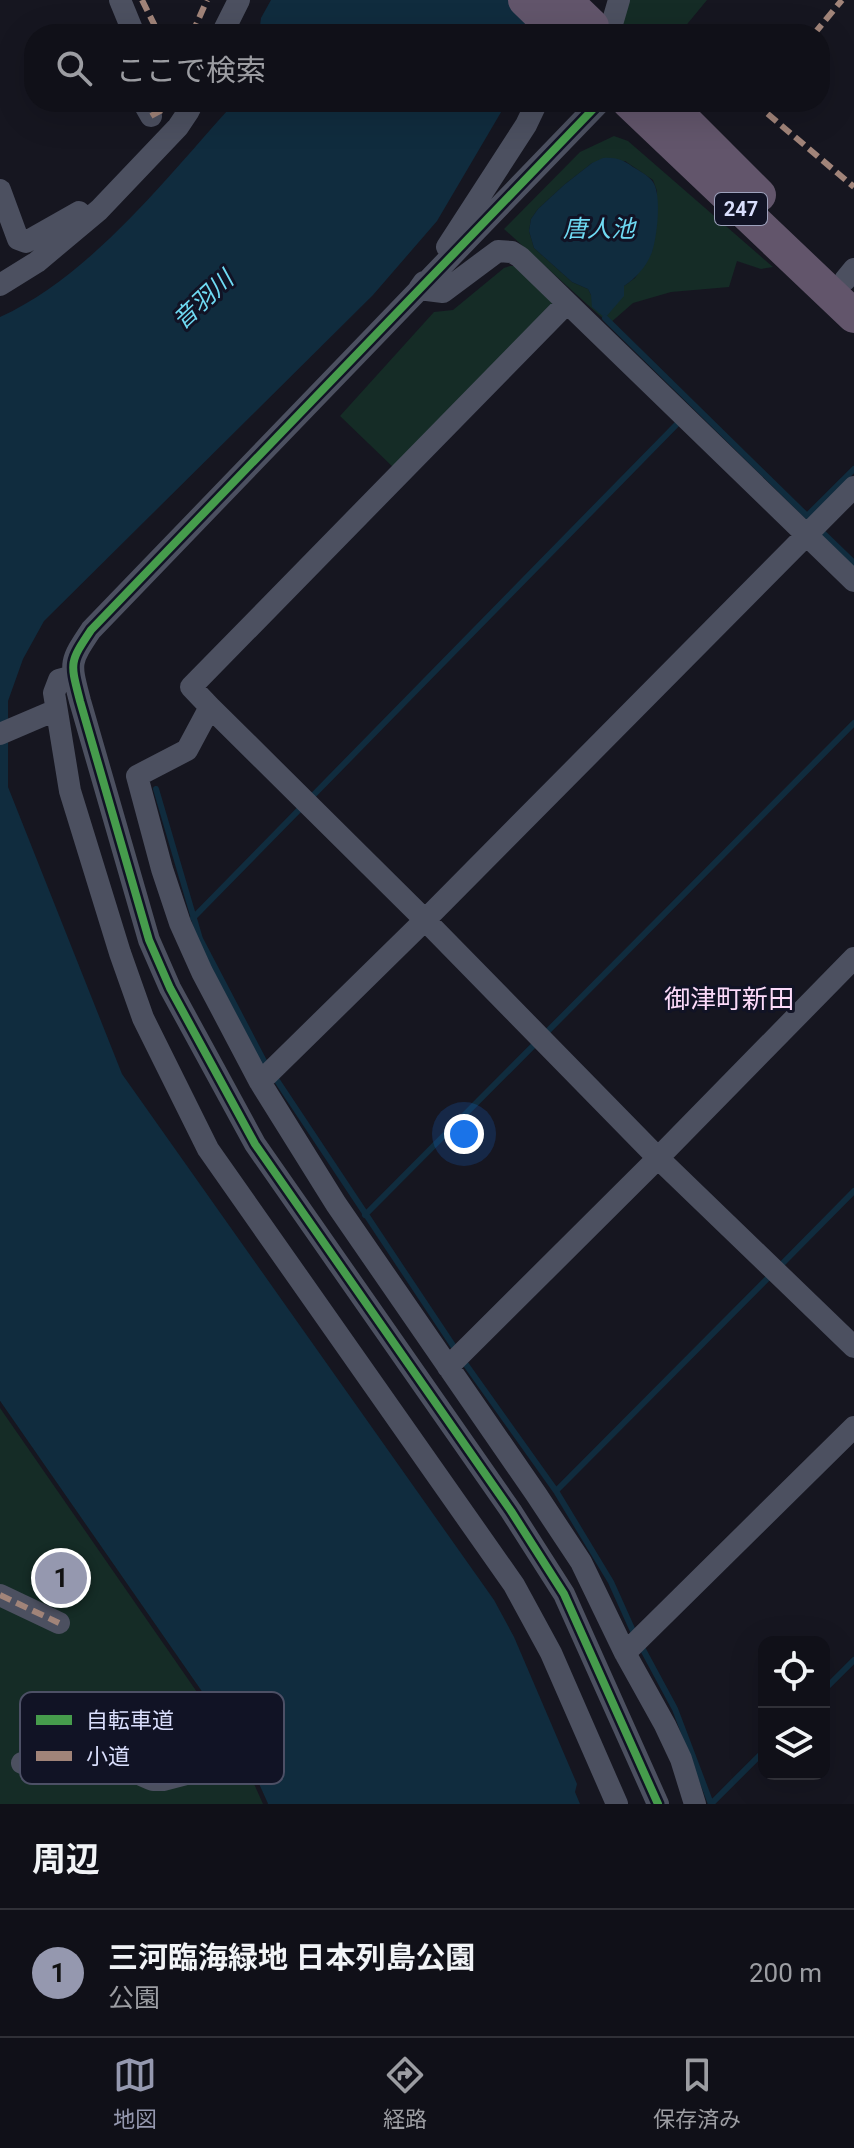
<!DOCTYPE html>
<html lang="ja">
<meta charset="utf-8">
<style>
body{margin:0;font-family:Roboto,"Noto Sans JP",sans-serif;background:#191921;color:#f1f3f6}
.controls{position:absolute;right:24px;bottom:24px;display:grid;overflow:hidden;border-radius:16px;box-shadow:0 8px 32px #0002}
.controls button{width:72px;height:72px;display:grid;place-items:center;padding:0;border:0;border-bottom:2px solid #303037;background:#101018;color:#f1f3f6;font:40px sans-serif}
.you{position:absolute;left:464px;top:1134px;width:28px;height:28px;margin:-20px;border:6px solid #fff;border-radius:50%;background:#1a73e8;box-shadow:0 0 0 12px #1a73e833}
.badge{display:grid;place-items:center;width:52px;height:52px;border-radius:50%;background:#9598af;color:#111;font-size:26px;font-weight:700}
.pin{position:absolute;translate:-50% -50%;border:4px solid #fff;box-shadow:0 2px 8px #0006}
.list{margin:0;padding:0;list-style:none}
h2{display:flex;justify-content:space-between;align-items:center;height:104px;margin:0;padding:0 32px;font-size:34px}
h2 small{font-size:26px;font-weight:400;color:#9c9da2}
.list li{display:grid;grid-template-columns:52px 1fr auto;gap:24px;align-items:center;box-sizing:border-box;height:128px;padding:0 32px;border-top:2px solid #303037}
.list b{display:block;font-size:30px;white-space:nowrap}
.list p{margin:0;font-size:26px;white-space:nowrap;color:#9c9da2}
.list em{font-size:26px;font-style:normal;color:#9c9da2}
.icon{flex:none;width:44px;height:44px;fill:none;stroke:currentColor;stroke-width:2;stroke-linecap:round;stroke-linejoin:round}
.map{position:relative;flex:none;width:854px;height:1804px;overflow:hidden}
.search{position:absolute;background:#101018;box-shadow:0 8px 32px #0002;left:24px;right:24px;top:24px;height:88px;display:flex;align-items:center;gap:20px;box-sizing:border-box;padding:0 28px;border-radius:32px;color:#9c9da2;font-size:30px}
.sheet{height:232px;background:#101018}
nav{display:flex;justify-content:space-around;align-items:center;box-sizing:border-box;height:112px;border-top:2px solid #303037;background:#101018;font-size:22px;color:#9c9da2}
nav a{display:grid;justify-items:center;gap:4px}
nav .on{color:#9598af}
.map>svg:first-child{display:block}
.green{fill:#152c26;fill-rule:evenodd}
.water{fill:#102c3e}
.pier{fill:#161620}
.lines{fill:none;stroke-linecap:round;stroke-linejoin:round}
.stream{stroke:#102c3e;stroke-width:6}
.minor{stroke:#4c5060;stroke-width:22}
.highway{stroke:#62556b;stroke-width:34}
.highway-bridge{stroke:#62556b;stroke-width:34}
.quiet{stroke:#a18479;stroke-width:6;stroke-dasharray:12 6;stroke-linecap:butt}
.cycleway-casing{stroke:#111325;stroke-width:13}
.cycleway{stroke:#469c4c;stroke-width:8}
.labels{text-anchor:middle;dominant-baseline:central;stroke-width:6;stroke-linejoin:round;paint-order:stroke}
.shield{fill:#111325;stroke:#9da1bc;stroke-width:2}
.shield-label{font-size:20px;font-weight:bold;fill:#d9defc}
.water-label{font-size:24px;font-style:italic;fill:#6fdaf3;stroke:#111325}
.quarter-label{font-size:26px;fill:#fcdaf9;stroke:#111325}
.key{fill:#111325;stroke:#4d5066;stroke-width:2}
.key-label{font-size:22px;fill:#d9defc}
</style>
<div class="map">
<svg width="854" height="1804" viewBox="0 0 854 1804">
<rect width="100%" height="100%" fill="#161620"/>
<!-- green -->
<path class="green" d="M 624,0 L 707,0 L 679,34 L 625,34 L 616,25 Z
M 614,136 L 628,141 L 773,267 L 761,269 L 737,261 L 729,287 L 671,292 L 633,303 L 609,324 L 504,229 L 580,152 ZM 625,161 L 653,180 L 657,191 L 657,217 L 652,251 L 635,278 L 624,286 L 591,295 L 588,289 L 572,282 L 534,248 L 529,231 L 531,219 L 538,209 L 564,185 L 592,163 Z
M 510,266 L 515,266 L 549,295 L 553,304 L 395,469 L 340,416 L 434,312 L 453,310 L 504,268 Z
M 0,1401 L 246,1755 L 268,1804 L 0,1804 Z"/>
<!-- water -->
<path class="water" d="M 271,0 L 555,0 L 536,34 L 259,34 L 261,18 Z
M 235,102 L 507,102 L 437,221 L 373,295 L 44,621 L 23,659 L 8,701 L 8,787 L 122,1074 L 494,1600 L 514,1637 L 577,1784 L 575,1792 L 580,1804 L 268,1804 L 246,1755 L 0,1401 L 0,317 C 91,276 168,176 235,102 Z
M 603,158 C 615,157 624,160 633,167 C 640,171 649,176 653,182 C 662,195 657,237 652,252 C 647,266 636,278 624,286 L 624,296 L 605,318 L 592,307 L 591,295 L 588,289 L 572,282 L 534,248 L 529,231 L 531,219 L 538,209 L 564,185 L 592,163 Z"/>
<!-- pier -->
<path class="pier" d="M 0,1401 L 246,1755 L 268,1804 L 263,1804 L 242,1757 L 0,1408 Z"/>
<g class="lines">
<!-- stream -->
<path class="stream" d="M 605,318 L 807,516 L 854,469
M 823,533 L 854,563
M 156,789 L 200,939 L 267,1067
M 193,918 L 679,422
M 274,1076 L 456,1350
M 365,1215 L 854,723
M 779,1267 L 854,1191
M 462,1359 L 556,1491 L 611,1582 L 633,1631 L 675,1709 L 711,1804 L 764,1751
M 556,1491 L 771,1275
M 824,1690 L 854,1660"/>
<!-- minor -->
<path class="minor" d="M 120,0 L 134,34
M 222,34 L 239,0
M 602,34 L 612,24 L 619,0
M 143,102 L 151,116
M 600,102 L 91,630 C 69,663 70,662 80,701 L 149,940 L 170,988 L 255,1144 L 511,1511 L 564,1594 L 658,1804
M 0,190 L 18,239 L 26,242 L 79,212
M 447,247 L 526,125 L 537,102
M 845,280 L 854,269
M 424,282 L 419,289 L 443,292 L 498,251 L 512,252 L 520,257 L 854,581
M 0,285 L 37,262 L 99,210 L 178,127 L 188,112 L 193,102
M 567,303 L 191,687 L 210,707 L 187,750 L 137,776 L 162,869 L 180,923 L 202,972 L 260,1082 L 336,1204 L 536,1494 L 581,1562 L 625,1653 L 665,1725 L 681,1759 L 695,1804
M 74,676 L 59,680 L 54,693 L 70,791 L 120,953 L 143,1018 L 208,1149 L 514,1585 L 551,1653 L 617,1804
M 210,707 L 425,920 L 658,1158 L 854,1347
M 0,734 L 56,710
M 260,1082 L 425,920 L 854,487
M 448,1367 L 658,1158 L 854,958
M 0,1595 L 59,1623
M 625,1653 L 854,1427
M 22,1763 C 39,1760 56,1753 73,1753 C 102,1752 127,1770 153,1780 L 163,1780 L 186,1774"/>
<!-- highway -->
<path class="highway" d="M 629,102 L 854,316
M 666,102 L 759,195"/>
<!-- highway-bridge -->
<path class="highway-bridge" d="M 525,0 L 560,34
M 565,0 L 592,26"/>
<!-- quiet -->
<path class="quiet" d="M 142,0 L 159,34
M 192,34 L 207,0
M 814,34 L 842,0
M 758,102 L 756,104 L 854,187
M 151,116 C 163,109 177,102 191,106
M 0,1595 L 59,1623
M 22,1763 C 39,1760 56,1753 73,1753 C 102,1752 127,1770 153,1780 L 163,1780 L 186,1774"/>
<defs>
<path id="cycleway" d="M 600,102 L 91,630 C 69,663 70,662 80,701 L 149,940 L 170,988 L 255,1144 L 511,1511 L 564,1594 L 658,1804"/>
</defs>
<!-- cycleway casing -->
<use href="#cycleway" class="cycleway-casing"/>
<!-- cycleway -->
<use href="#cycleway" class="cycleway"/>
</g>
<g class="labels">
<!-- shield labels -->
<rect class="shield" x="715" y="193" width="52" height="32" rx="6"/>
<g class="shield-label">
<text x="741" y="209">247</text>
</g>
<!-- water labels -->
<g class="water-label">
<text x="599" y="229">唐人池</text>
<text transform="translate(203 300) rotate(-43)">音羽川</text>
</g>
<!-- quarter labels -->
<g class="quarter-label">
<text x="729" y="999">御津町新田</text>
</g>
</g>
<!-- legend -->
<rect x="20" y="1692" width="264" height="92" rx="12" class="key"/>
<rect x="36" y="1715" width="36" height="10" fill="#469c4c"/>
<rect x="36" y="1751" width="36" height="10" fill="#a18479"/>
<g class="key-label">
<text x="86" y="1728">自転車道</text>
<text x="86" y="1764">小道</text>
</g>
</svg>
<div class="controls">
<button><svg class="icon" aria-label="locate" viewBox="0 0 24 24"><circle cx="12" cy="12" r="6"/><path d="M12 2v4M12 18v4M2 12h4M18 12h4"/></svg></button>
<button><svg class="icon" aria-label="layers" viewBox="0 0 24 24"><path d="M12 4l9 5-9 5-9-5zM3 14l9 5 9-5"/></svg></button>
</div>
<div class="you"></div>
<div class="pin badge" style="left:61px;top:1578px">1</div>
<div class="search"><svg class="icon" aria-label="search" viewBox="0 0 24 24"><circle cx="10" cy="10" r="6"/><path d="M15 15l6 6"/></svg>ここで検索</div>
</div>
<section class="sheet">
<h2>周辺<small></small></h2>
<ul class="list">
<li><span class="badge">1</span><div><b>三河臨海緑地 日本列島公園</b><p>公園</p></div><em>200 m</em></li>
</ul>
</section>
<nav>
<a class="on"><svg class="icon" aria-label="map" viewBox="0 0 24 24"><path d="M3 6l6-2 6 2 6-2v14l-6 2-6-2-6 2zM9 4v14M15 6v14"/></svg>地図</a>
<a><svg class="icon" aria-label="directions" viewBox="0 0 24 24"><path d="M12 3l9 9-9 9-9-9zM9 14v-3h6M13 9l2 2-2 2"/></svg>経路</a>
<a><svg class="icon" aria-label="saved" viewBox="0 0 24 24"><path d="M7 4h10v16l-5-4-5 4z"/></svg>保存済み</a>
</nav>
